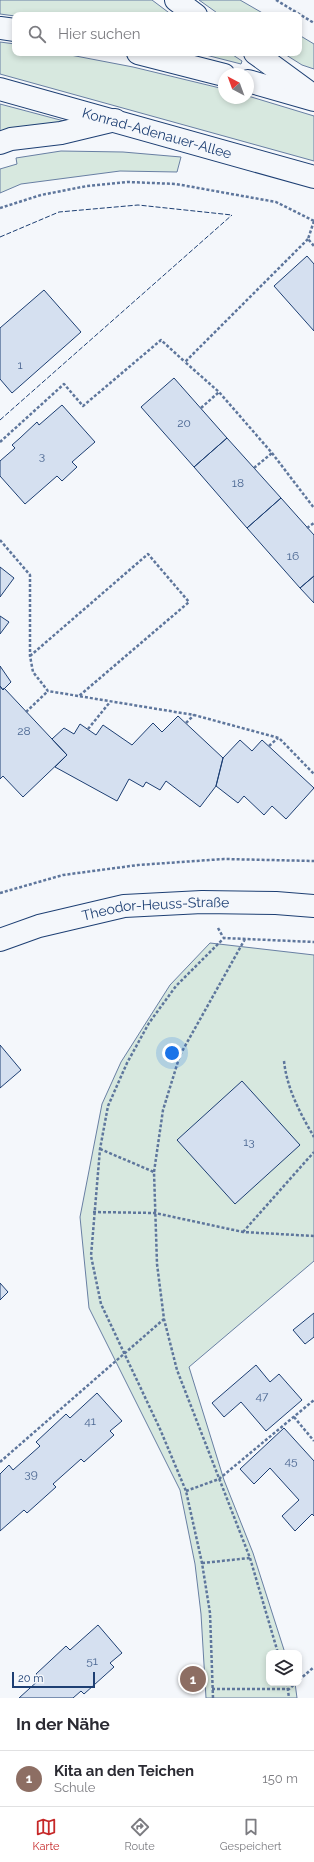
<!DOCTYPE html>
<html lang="de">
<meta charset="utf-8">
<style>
body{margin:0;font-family:Raleway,sans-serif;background:#f2f2f3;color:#2b2b33}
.controls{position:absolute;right:12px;bottom:12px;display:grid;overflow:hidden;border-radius:8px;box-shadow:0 2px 6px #0003}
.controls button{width:36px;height:36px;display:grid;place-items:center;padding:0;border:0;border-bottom:1px solid #e1e1e2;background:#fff;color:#2b2b33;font:20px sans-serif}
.compass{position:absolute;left:218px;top:68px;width:36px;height:36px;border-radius:50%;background:#fff;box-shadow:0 2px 6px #0003;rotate:319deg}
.scale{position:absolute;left:12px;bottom:10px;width:83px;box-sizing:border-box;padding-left:4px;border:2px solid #1d3f73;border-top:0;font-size:11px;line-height:14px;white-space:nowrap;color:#1d3f73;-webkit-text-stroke:3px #f4f7fb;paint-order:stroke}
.you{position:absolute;left:172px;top:1053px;width:14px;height:14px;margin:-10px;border:3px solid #fff;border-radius:50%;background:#1a73e8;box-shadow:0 0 0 6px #1a73e833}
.badge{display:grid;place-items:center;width:26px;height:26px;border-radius:50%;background:#c62828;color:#fff;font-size:13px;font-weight:700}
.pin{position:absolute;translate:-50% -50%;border:2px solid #fff;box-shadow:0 1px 4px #0006}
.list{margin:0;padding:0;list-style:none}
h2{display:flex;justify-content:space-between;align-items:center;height:52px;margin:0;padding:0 16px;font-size:17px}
h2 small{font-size:13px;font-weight:400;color:#7c7c81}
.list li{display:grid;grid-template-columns:26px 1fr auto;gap:12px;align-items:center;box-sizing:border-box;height:56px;padding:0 16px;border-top:1px solid #e1e1e2}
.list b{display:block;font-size:15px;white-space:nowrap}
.list p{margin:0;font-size:13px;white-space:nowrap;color:#7c7c81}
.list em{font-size:13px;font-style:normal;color:#7c7c81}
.icon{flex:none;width:22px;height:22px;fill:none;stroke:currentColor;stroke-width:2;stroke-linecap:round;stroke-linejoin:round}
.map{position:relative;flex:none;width:314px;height:1698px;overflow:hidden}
.search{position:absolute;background:#fff;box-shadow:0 2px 6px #0003;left:12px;right:12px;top:12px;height:44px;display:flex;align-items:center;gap:10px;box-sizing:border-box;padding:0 14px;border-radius:8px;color:#7c7c81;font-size:15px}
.sheet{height:108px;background:#fff}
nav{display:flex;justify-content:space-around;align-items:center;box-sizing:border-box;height:56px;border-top:1px solid #e1e1e2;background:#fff;font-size:11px;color:#7c7c81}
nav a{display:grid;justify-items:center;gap:2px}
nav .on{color:#c62828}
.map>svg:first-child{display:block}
.green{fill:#d7e8df;stroke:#687fa3}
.building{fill:#d5e0f0;stroke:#1d3f73}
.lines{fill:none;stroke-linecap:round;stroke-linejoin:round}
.minor-casing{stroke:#1d3f73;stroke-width:24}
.tertiary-casing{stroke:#1d3f73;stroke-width:24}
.trunk-casing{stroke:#1d3f73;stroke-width:24}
.path{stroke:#5e769c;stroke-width:2.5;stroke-dasharray:3 2;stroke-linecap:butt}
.minor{stroke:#f4f7fb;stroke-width:22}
.tertiary{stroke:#f4f7fb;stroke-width:22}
.trunk{stroke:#f4f7fb;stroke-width:22}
.fence{stroke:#1d3f73;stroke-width:1;stroke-dasharray:5 2;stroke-linecap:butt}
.labels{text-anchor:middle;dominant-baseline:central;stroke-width:3;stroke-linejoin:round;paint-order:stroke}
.number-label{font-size:12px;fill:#4b6792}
.street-label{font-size:14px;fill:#1d3f73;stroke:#f4f7fb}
</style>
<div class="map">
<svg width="314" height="1698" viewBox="0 0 314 1698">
<rect width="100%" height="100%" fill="#f4f7fb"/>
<!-- green -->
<path class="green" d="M 0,0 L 152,0 L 172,15 L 15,16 L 0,14 Z
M 199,0 L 240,0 L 266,15 L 220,15 Z
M 299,35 L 314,44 L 314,69 L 302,65 L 283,53 L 299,53 Z
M 0,42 L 15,44 L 15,53 L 60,53 L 133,67 L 224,89 L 224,98 L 248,98 L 248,96 L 314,116 L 314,161 L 0,74 Z
M 198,53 L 230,53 L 242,61 L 241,64 Z
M 0,104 L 64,121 L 62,125 L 0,134 Z
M 61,151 L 123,152 L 181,157 L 177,172 L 120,171 L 21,184 L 0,193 L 0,169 L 17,164 L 16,158 Z
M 210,943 L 314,955 L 314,1261 L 189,1367 L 224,1480 L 253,1553 L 285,1653 L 269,1653 L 269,1683 L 295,1683 L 297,1698 L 206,1698 L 201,1614 L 195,1564 L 180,1490 L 89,1308 L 80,1217 L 102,1104 L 121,1062 L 170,985 Z"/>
<!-- building -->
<path class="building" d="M 307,256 L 314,264 L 314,331 L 274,286 Z
M 44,290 L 81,332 L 12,393 L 0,379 L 0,328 Z
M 174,378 L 227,438 L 194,467 L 141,407 Z
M 62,405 L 95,442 L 72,462 L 77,467 L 62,481 L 57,476 L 25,504 L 0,476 L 0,461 L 15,448 L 12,445 L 20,438 L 37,422 L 39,425 Z
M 227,438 L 281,498 L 247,528 L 194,467 Z
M 281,498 L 314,535 L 314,576 L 300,588 L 247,528 Z
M 0,567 L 14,578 L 0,597 Z
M 314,576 L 314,603 L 300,588 Z
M 0,616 L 9,622 L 0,634 Z
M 0,666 L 11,682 L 3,690 L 0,686 Z
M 0,686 L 3,690 L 4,688 L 67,755 L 23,797 L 3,776 L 0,779 Z
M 178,716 L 223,758 L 216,786 L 200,807 L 166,781 L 160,790 L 146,782 L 143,787 L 129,779 L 117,801 L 55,767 L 67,755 L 52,739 L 64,728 L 74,734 L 80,724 L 96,735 L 103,725 L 132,745 L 153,723 L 162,732 Z
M 240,740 L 252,751 L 262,740 L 314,788 L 286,819 L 272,806 L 264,815 L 244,796 L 238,803 L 216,786 L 223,758 Z
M 0,1045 L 21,1070 L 0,1088 Z
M 242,1081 L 300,1145 L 235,1204 L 177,1140 Z
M 0,1283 L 8,1292 L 0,1300 Z
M 314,1313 L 314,1337 L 305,1344 L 293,1330 Z
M 256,1365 L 270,1382 L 279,1374 L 302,1400 L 266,1431 L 241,1402 L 224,1417 L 212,1403 Z
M 97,1393 L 122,1421 L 110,1431 L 114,1435 L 84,1462 L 81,1459 L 53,1484 L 56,1487 L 27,1513 L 24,1510 L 0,1531 L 0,1474 L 9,1465 L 13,1470 L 40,1446 L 36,1442 L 66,1414 L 70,1418 Z
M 284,1428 L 314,1461 L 314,1516 L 312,1514 L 295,1531 L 282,1516 L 299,1500 L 270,1468 L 254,1484 L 240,1469 Z
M 98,1625 L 122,1653 L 110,1663 L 114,1667 L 84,1694 L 81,1691 L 73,1698 L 19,1698 L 40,1679 L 36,1674 L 66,1646 L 70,1650 Z"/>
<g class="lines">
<defs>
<g id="minor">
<path id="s1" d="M 0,940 L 39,926 L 124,906 L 202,902 L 276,903 L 314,906"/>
</g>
<g id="tertiary">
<path d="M 0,28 L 15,30"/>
<path d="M 138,53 L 224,75"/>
<path d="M 248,81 L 314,100"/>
<path id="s2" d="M 0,89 L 314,177"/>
</g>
<path id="trunk" d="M 176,0 L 196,15
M 255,53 L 314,96
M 0,143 L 11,139 L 61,133 L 115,120"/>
</defs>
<!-- minor casing -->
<use href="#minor" class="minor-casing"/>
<!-- tertiary casing -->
<use href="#tertiary" class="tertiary-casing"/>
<!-- trunk casing -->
<use href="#trunk" class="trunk-casing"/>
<!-- path -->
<path class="path" d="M 276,0 L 314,23
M 0,208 L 41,195 L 87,186 L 128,182 L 176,184 L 276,202 L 314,221
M 314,221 L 308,239 L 314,246
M 308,239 L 185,362 L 219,392 L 272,453 L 314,508
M 201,408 L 219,392
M 0,442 L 64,384 L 83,406 L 161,340 L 185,362
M 254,468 L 272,453
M 307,528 L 314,523
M 0,540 L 30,575 L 30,656 L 33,672 L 48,691 L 194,715 L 279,738 L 314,774
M 30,656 L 148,554 L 189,602 L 79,696
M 26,712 L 48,691
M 186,723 L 194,715
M 88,729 L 110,702
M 269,746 L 278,738
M 0,893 L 63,875 L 138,865 L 224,859 L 314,861
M 218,928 L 223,937
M 245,939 L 180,1055 L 163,1110 L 154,1172 L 157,1264 L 164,1319 L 177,1370 L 250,1558 L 278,1653
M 284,1061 C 287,1089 300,1113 314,1137
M 100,1149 L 154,1172
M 93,1212 L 155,1213 L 243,1232 L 314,1236
M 243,1232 L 314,1152
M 294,1417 L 314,1441
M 0,1462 L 164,1319
M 186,1491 L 219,1479 L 314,1400
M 202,1563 L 250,1558
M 299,1680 L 314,1667
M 287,1683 L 289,1698
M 212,1689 L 289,1689 L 296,1683
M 213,1698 L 210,1613 L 202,1563 L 186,1491 L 160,1429 L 101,1304 L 91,1256 L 100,1149 L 108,1106 L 127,1063 L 149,1023 L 176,986 L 224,938 L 314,942"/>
<!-- minor -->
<use href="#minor" class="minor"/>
<!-- tertiary -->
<use href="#tertiary" class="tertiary"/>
<!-- trunk -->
<use href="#trunk" class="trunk"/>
<!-- fence -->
<path class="fence" d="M 0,237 L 59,212 L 138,205 L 232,215
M 0,420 L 232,215"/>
</g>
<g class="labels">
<!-- number labels -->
<g class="number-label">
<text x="20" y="365">1</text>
<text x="184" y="423">20</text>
<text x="42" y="456">3</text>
<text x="238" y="483">18</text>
<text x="293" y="556">16</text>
<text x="24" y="731">28</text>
<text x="249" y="1142">13</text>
<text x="262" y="1396">47</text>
<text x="90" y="1421">41</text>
<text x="291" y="1461">45</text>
<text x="31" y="1474">39</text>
<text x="92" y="1661">51</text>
</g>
<!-- street labels -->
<g class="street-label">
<text stroke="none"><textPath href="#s2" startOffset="163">Konrad-Adenauer-Allee</textPath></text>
<text stroke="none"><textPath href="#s1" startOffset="160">Theodor-Heuss-Straße</textPath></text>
</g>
</g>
</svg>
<div class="controls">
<button><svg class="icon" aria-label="layers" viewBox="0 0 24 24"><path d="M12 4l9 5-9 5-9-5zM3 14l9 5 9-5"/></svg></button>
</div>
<svg class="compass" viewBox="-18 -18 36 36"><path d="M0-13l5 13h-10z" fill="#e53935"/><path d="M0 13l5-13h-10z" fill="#7c7c81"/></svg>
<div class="scale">20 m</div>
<div class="you"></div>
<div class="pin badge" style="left:193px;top:1679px;background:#8d6e63">1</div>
<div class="search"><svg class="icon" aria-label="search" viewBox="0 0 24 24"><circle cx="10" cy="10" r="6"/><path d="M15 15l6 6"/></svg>Hier suchen</div>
</div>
<section class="sheet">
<h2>In der Nähe<small></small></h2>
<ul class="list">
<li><span class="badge" style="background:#8d6e63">1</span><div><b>Kita an den Teichen</b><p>Schule</p></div><em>150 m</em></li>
</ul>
</section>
<nav>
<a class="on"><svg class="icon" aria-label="map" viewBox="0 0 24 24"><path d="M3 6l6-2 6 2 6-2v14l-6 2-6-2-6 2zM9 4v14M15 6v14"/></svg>Karte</a>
<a><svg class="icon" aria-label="directions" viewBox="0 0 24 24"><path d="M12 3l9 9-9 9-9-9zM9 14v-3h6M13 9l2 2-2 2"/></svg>Route</a>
<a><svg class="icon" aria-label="saved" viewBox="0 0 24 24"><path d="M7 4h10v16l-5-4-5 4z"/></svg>Gespeichert</a>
</nav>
